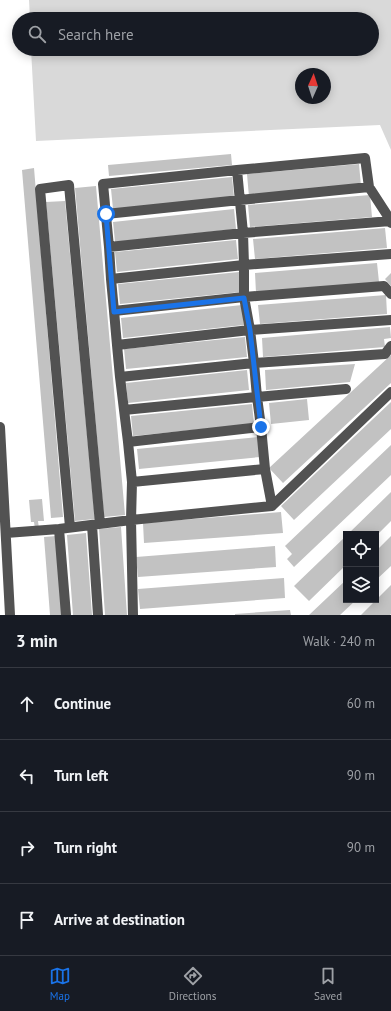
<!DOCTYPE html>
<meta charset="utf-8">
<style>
body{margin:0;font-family:"PT Sans",sans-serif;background:#20242c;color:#f1f3f6}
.controls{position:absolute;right:12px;bottom:12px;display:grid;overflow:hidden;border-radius:0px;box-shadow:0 2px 10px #0003}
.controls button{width:36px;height:36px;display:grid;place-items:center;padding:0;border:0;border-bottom:1px solid #363941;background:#171b24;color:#f1f3f6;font:20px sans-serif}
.compass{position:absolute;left:295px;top:68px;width:36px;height:36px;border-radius:50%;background:#171b24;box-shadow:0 2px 10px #0003;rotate:3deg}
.stop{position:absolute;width:12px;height:12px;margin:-9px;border:3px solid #1a73e8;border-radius:50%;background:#fff}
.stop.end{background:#1a73e8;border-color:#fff;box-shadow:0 1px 4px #0008}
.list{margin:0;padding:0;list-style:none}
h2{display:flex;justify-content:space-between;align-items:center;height:52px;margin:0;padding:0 16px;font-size:17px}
h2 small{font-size:13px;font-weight:400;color:#9ea1a6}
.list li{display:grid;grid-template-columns:26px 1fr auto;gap:12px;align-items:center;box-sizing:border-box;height:72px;padding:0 16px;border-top:1px solid #363941}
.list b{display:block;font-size:15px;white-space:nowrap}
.list em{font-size:13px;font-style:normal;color:#9ea1a6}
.icon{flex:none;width:22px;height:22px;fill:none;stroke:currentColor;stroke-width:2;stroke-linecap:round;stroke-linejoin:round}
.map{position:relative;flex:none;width:391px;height:615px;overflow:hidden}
.search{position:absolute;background:#171b24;box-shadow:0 2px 10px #0003;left:12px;right:12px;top:12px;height:44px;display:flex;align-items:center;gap:10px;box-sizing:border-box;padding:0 14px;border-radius:22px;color:#9ea1a6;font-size:15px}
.sheet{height:340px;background:#171b24}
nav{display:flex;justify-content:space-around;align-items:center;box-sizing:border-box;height:56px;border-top:1px solid #363941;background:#171b24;font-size:11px;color:#9ea1a6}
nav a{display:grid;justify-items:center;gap:2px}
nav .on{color:#1a73e8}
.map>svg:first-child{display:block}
.green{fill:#d9d9d9;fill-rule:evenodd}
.building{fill:#c2c2c2}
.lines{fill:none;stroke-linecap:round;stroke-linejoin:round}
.minor{stroke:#525252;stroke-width:10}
.route{stroke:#1a73e8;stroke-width:5}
</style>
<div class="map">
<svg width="391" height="615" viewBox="0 0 391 615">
<rect width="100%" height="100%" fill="#fff"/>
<!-- green -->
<path class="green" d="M 29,0 L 391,0 L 391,150 L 380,125 L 36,141 L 31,49 L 372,49 L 372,19 L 30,19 ZM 301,74 L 325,74 L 325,98 L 301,98 Z"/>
<!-- building -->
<path class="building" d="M 231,154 L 232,165 L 109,176 L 108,165 Z
M 359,164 L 361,186 L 249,197 L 247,174 Z
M 34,168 L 63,517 L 51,518 L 22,170 Z
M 232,177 L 234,197 L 113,209 L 111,189 Z
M 96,186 L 125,515 L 104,517 L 75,188 Z
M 370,195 L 372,217 L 250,227 L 248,205 Z
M 65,201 L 95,519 L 75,521 L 46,202 Z
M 234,209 L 236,229 L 115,242 L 113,222 Z
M 385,228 L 387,248 L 255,259 L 253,239 Z
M 236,240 L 238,259 L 117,272 L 115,252 Z
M 377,263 L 379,282 L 256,293 L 255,273 Z
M 239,272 L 241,292 L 120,304 L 118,284 Z
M 391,273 L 391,286 L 385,279 Z
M 386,295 L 387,314 L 260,324 L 258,305 Z
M 242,305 L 244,325 L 123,338 L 121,318 Z
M 390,327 L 391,338 L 384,339 L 385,347 L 263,357 L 262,338 Z
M 245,337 L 247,357 L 126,369 L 124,349 Z
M 391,355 L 391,383 L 283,483 L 269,468 Z
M 355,364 L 350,382 L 266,390 L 265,370 Z
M 247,370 L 249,390 L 128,403 L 126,383 Z
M 307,399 L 309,420 L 271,424 L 269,403 Z
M 391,402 L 391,429 L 294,520 L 281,506 Z
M 252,404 L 254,424 L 133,436 L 131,416 Z
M 258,437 L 260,457 L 139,469 L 137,449 Z
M 391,445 L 391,475 L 294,567 L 287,559 L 292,554 L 285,546 Z
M 391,492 L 391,521 L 376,536 L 376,534 L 348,534 Z
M 42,499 L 44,521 L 38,521 L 39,529 L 35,529 L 34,522 L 31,522 L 29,500 Z
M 281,512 L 283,533 L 144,543 L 143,523 Z
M 121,527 L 127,615 L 105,615 L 99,529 Z
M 86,533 L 92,615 L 73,615 L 67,535 Z
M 56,536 L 62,615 L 50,615 L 44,537 Z
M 346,536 L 346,565 L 309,601 L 294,586 Z
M 391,536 L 391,566 L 376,580 L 376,551 Z
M 275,546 L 276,567 L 138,577 L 136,557 Z
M 284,578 L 285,598 L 140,609 L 138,589 Z
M 346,580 L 346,600 L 356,600 L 340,615 L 309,615 Z
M 391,585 L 391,614 L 390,615 L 361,615 Z
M 290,610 L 291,615 L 235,615 L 235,614 Z"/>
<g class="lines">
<!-- minor -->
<path class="minor" d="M 237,170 L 365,158 L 369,187 L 391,221 L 391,223
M 106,214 L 240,200 L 369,187
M 109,247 L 103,184 L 237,170 L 243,233 L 244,265 L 391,254
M 111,279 L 114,311
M 391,294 L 384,286 L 244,297 L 250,330 L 391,320
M 117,345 L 120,377
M 346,389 L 257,397 L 254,363 L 385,354 L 391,346
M 124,410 L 128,442
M 0,427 L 10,615
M 261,427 L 265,469
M 132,482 L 131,520 L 133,615
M 272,506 L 391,392
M 92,525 L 98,615
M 70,527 L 40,189 L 69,185 L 100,524
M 59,529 L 66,615
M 6,533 L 59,529 L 131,520 L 272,506 L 265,469 L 132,482 L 128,442 L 261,427 L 257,397 L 124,410 L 120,377 L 254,363 L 250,330 L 117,345 L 114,311 L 244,297 L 244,265 L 111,279 L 109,247 L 243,233 L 391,221"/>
</g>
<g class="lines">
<!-- route -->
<path class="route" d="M 106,214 L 114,312 L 244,298 L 250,330 L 261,427"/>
</g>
</svg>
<div class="controls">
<button><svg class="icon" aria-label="locate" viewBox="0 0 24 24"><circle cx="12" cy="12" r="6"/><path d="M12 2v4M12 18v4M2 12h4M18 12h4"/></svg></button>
<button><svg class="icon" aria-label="layers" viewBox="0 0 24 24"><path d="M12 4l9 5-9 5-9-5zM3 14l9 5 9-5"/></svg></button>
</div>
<svg class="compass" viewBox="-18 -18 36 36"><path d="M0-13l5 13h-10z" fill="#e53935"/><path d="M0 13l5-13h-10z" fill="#9ea1a6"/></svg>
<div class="stop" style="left:106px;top:214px"></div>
<div class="stop end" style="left:261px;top:427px"></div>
<div class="search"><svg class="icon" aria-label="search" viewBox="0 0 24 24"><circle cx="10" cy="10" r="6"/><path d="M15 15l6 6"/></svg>Search here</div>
</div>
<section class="sheet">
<h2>3 min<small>Walk · 240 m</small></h2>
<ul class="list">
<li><svg class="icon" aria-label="ahead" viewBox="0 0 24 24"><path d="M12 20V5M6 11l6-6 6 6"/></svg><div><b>Continue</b></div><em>60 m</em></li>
<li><svg class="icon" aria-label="left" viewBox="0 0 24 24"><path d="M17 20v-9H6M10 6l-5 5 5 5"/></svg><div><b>Turn left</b></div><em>90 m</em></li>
<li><svg class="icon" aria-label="right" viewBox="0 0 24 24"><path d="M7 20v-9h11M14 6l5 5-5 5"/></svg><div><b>Turn right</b></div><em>90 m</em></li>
<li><svg class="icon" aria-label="arrive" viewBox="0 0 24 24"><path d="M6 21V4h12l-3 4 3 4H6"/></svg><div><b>Arrive at destination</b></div></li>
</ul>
</section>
<nav>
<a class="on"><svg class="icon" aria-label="map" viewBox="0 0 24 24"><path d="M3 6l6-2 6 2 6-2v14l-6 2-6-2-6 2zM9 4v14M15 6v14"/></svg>Map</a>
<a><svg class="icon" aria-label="directions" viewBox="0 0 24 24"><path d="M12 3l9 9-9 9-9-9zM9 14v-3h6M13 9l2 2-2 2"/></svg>Directions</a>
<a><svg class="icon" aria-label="saved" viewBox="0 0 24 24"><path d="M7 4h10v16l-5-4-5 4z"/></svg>Saved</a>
</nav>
